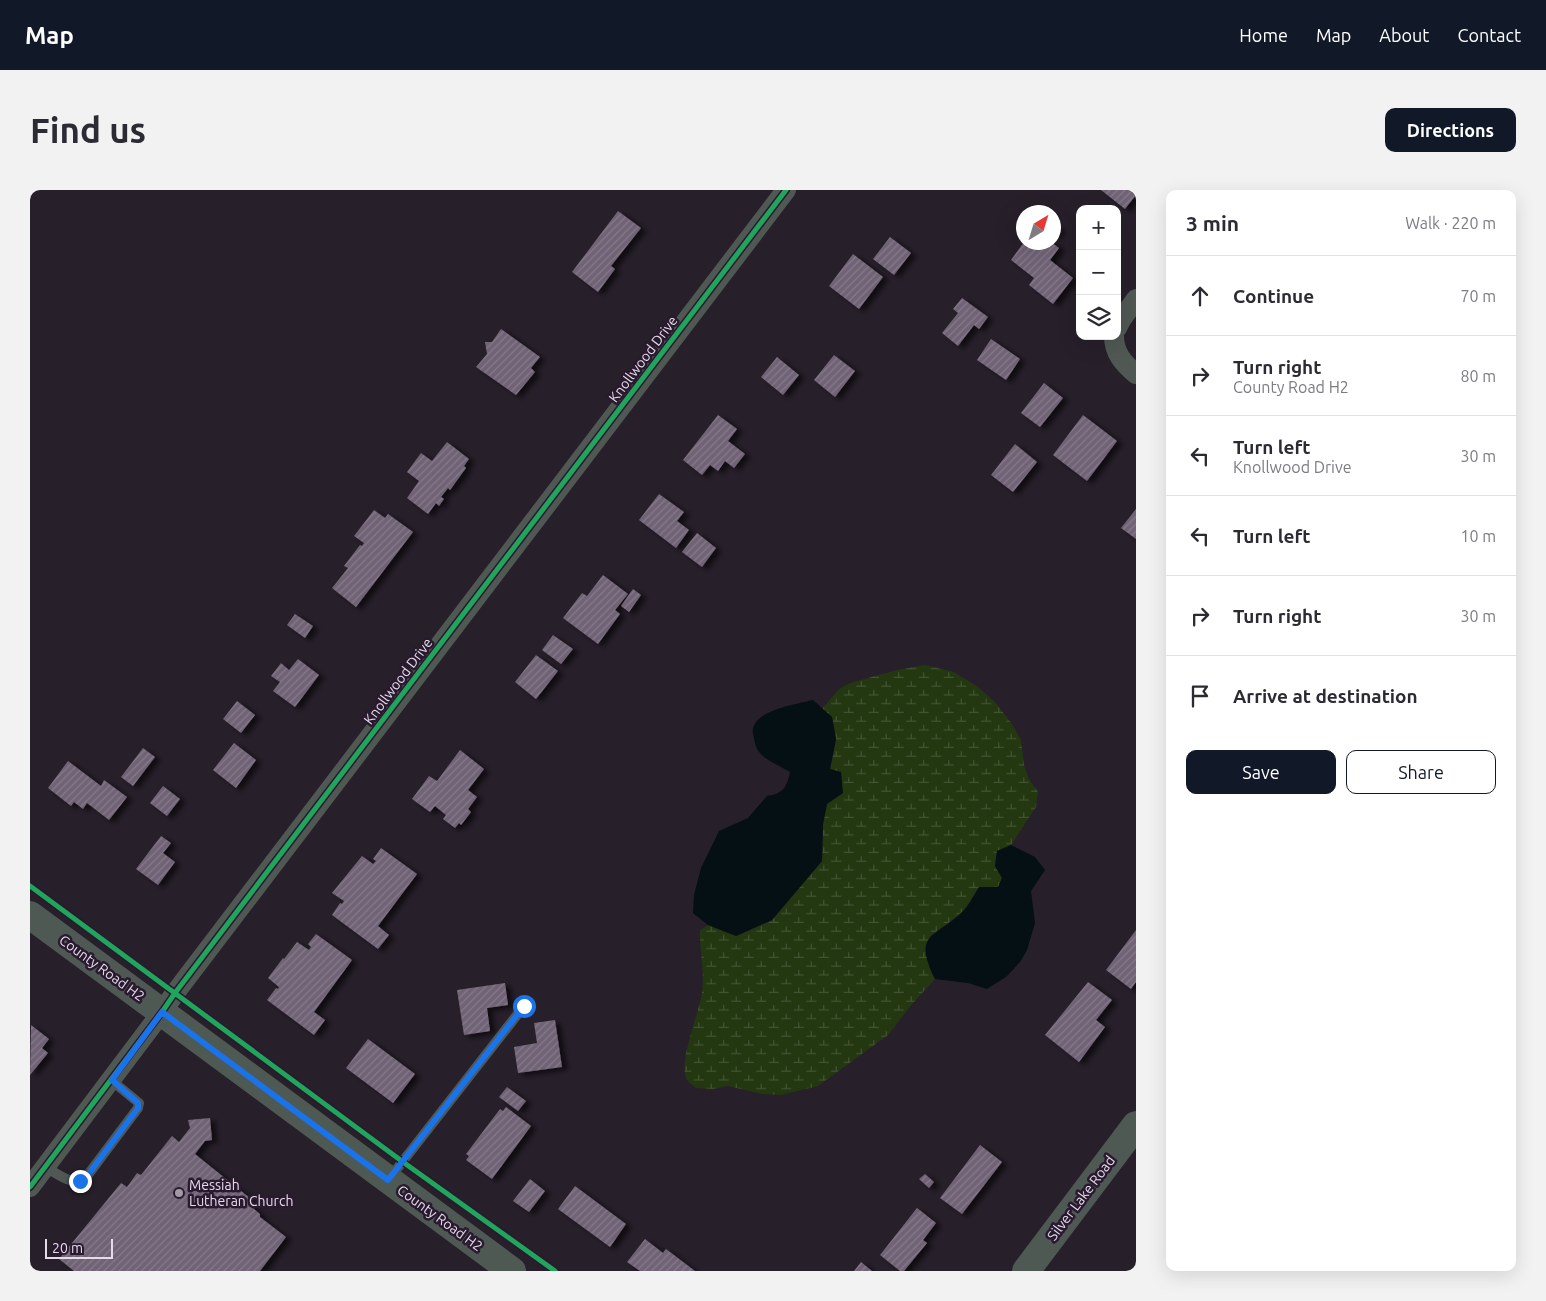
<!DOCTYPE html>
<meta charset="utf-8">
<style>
body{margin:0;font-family:Ubuntu,sans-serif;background:#f2f2f3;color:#2b2b33}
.controls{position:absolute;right:15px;top:15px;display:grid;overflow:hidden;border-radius:10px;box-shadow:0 5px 20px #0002}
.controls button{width:45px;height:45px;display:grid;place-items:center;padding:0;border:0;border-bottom:1px solid #e1e1e2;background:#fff;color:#2b2b33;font:25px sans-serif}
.compass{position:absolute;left:986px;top:15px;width:45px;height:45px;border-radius:50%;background:#fff;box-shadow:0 5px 20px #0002;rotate:38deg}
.scale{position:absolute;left:15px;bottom:12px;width:68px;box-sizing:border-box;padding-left:5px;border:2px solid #e5dbe9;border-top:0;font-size:14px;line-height:18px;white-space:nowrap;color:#e5dbe9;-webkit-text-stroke:4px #291a2f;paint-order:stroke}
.stop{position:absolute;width:15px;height:15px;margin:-11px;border:4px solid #1a73e8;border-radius:50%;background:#fff}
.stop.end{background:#1a73e8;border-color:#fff;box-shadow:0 1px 5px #0008}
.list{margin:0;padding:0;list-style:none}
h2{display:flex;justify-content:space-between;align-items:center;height:65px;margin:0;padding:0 20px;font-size:21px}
h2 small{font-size:16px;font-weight:400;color:#7c7c81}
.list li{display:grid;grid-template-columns:32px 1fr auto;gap:15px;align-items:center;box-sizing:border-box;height:80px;padding:0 20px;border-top:1px solid #e1e1e2}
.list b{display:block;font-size:19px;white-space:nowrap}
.list p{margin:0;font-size:16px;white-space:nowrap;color:#7c7c81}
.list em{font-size:16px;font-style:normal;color:#7c7c81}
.actions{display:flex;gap:10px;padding:15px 20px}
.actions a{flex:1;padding:11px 0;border:1px solid #111827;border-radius:10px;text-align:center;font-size:18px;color:#111827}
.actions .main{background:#111827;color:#fff}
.icon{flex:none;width:28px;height:28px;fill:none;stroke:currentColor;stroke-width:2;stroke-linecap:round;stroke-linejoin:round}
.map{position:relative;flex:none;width:1106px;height:1081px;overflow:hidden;border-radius:10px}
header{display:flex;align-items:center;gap:30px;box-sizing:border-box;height:70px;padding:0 25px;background:#111827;color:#fff}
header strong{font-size:24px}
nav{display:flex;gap:28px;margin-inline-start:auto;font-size:18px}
.intro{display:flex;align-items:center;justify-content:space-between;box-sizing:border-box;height:120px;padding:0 30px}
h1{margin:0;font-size:35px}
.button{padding:12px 22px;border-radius:10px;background:#111827;color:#fff;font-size:18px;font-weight:700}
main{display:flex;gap:30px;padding:0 30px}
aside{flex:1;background:#fff;border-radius:10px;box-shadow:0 5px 20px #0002}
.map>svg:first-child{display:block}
.wetland{fill:url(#wetland-marsh)}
.water{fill:#041013}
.building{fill:url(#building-hatch);filter:url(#shadow)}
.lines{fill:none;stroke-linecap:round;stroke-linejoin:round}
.lane{stroke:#505854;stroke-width:10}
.street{stroke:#505854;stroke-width:20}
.secondary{stroke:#4e5954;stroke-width:28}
.cycleway-casing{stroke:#291a2f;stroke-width:8}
.cycleway{stroke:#20a55d;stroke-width:5}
.route{stroke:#1a73e8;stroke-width:6}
.poi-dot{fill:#a299a6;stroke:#291a2f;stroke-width:2}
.labels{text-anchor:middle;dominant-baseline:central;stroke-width:5;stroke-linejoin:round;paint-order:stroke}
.street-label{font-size:14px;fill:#e5dbe9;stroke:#291a2f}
.poi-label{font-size:14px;fill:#e5dbe9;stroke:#291a2f;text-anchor:start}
</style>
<header>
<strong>Map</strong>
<nav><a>Home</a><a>Map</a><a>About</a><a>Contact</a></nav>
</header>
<div class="intro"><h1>Find us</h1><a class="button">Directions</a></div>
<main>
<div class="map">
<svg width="1106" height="1081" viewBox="0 0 1106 1081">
<defs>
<pattern id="wetland-marsh" width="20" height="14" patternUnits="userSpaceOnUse" patternTransform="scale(1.25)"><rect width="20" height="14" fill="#233710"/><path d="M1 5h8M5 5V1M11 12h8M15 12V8" fill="none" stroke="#435333"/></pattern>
<pattern id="building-hatch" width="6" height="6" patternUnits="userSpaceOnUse" patternTransform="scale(1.25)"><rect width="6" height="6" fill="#716376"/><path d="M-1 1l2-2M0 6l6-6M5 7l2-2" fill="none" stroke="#85798a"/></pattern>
<filter id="shadow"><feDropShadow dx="5.5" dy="3" stdDeviation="2.5" flood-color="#0009"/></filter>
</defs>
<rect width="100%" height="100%" fill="#271f2a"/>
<!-- wetland -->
<path class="wetland" d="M 895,475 L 924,482 L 948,497 L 965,512 L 982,534 L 991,550 L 994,575 L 999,589 L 1008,602 L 1006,617 L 981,655 L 967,661 L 965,676 L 972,688 L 968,698 L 949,697 L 933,722 L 900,746 L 899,777 L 905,789 L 883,813 L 858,845 L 788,896 L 751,905 L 732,904 L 698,896 L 683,899 L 666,898 C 663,896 659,893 657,890 C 647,873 670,822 672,802 C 675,781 669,760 670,740 L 678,735 L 707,746 L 742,730 L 792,671 L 793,634 L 797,614 L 800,580 L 806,549 L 802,527 L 792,519 L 809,499 L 820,493 L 867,480 Z"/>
<!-- water -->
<path class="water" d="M 783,510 L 802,527 L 806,549 L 800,579 L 811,582 L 813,603 L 797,614 L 793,634 L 792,671 L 742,730 L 706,746 L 678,735 L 663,723 L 664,705 L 671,678 L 689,641 L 718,628 L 737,606 C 753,604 757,597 760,582 C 750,576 737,571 730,563 C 726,559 725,553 724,548 C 714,521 765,515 783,510 Z
M 981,655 L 1005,667 L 1015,680 L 1001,701 L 1005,733 L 997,760 L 990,772 L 976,787 L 957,799 L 938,793 L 905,789 C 882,742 905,749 932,722 C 939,716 944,705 949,697 L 968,697 L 972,688 L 965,676 L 967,661 Z"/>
<!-- building -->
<path class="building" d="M 1071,0 L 1106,0 L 1106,5 L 1095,19 Z
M 588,21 L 611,38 L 581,76 L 585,79 L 568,102 L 542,82 Z
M 1024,34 L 1030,39 L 1024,49 Z
M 860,47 L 881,63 L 864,85 L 843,69 Z
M 994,52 L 1021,52 L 1029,58 L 1020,70 L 1043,88 L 1023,114 L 999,95 L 1004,88 L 981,70 Z
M 823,64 L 853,87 L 829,119 L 799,96 Z
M 932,108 L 958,127 L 949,139 L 944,135 L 928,156 L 912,143 L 928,123 L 923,119 Z
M 471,139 L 510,167 L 501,178 L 505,182 L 486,205 L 446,177 L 457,164 L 455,152 L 462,152 Z
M 961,149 L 990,169 L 976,190 L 947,170 Z
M 804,165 L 825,181 L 805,207 L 784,190 Z
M 747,167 L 769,185 L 753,205 L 731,187 Z
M 1014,193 L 1033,208 L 1010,237 L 991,223 Z
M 688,225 L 707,239 L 698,251 L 715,264 L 704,278 L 695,271 L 688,281 L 680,275 L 672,285 L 653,270 Z
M 1053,225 L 1087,251 L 1057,291 L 1023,265 Z
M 417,252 L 439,269 L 434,276 L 436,278 L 420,300 L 418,298 L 411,307 L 414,309 L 409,316 L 406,313 L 398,324 L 377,308 L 389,291 L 377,282 L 391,263 L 402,271 Z
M 985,254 L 1007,272 L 983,302 L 961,285 Z
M 629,304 L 654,322 L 647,331 L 659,340 L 646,358 L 609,330 Z
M 1106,319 L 1106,349 L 1091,338 Z
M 344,320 L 355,328 L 358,324 L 383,342 L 326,417 L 302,398 L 318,378 L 314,376 L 330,355 L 332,356 L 334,353 L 324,346 Z
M 667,343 L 686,358 L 672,377 L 652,362 Z
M 573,385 L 598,404 L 585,420 L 590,424 L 568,454 L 533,428 L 552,403 L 557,406 Z
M 603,399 L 611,405 L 599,422 L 591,416 Z
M 265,424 L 283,436 L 275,448 L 257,435 Z
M 523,445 L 543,459 L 531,474 L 512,460 Z
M 506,465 L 528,481 L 506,509 L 485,492 Z
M 268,469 L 289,485 L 265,517 L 243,501 L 250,492 L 241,486 L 251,473 L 259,480 Z
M 207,511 L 225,525 L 211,543 L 193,529 Z
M 204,553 L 226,570 L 206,598 L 183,580 Z
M 113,558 L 125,567 L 103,596 L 91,587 Z
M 430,560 L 454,579 L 438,600 L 447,607 L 438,619 L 441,622 L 431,635 L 429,633 L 425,638 L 413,629 L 416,625 L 405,616 L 400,622 L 382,609 L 399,586 L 407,591 Z
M 38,571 L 71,596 L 74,590 L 97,607 L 79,630 L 57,613 L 53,619 L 44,612 L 41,616 L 18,598 Z
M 133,596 L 150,609 L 137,626 L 120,613 Z
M 131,646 L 141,653 L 133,663 L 145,672 L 128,695 L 106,679 Z
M 351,658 L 387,684 L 348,736 L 359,745 L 348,759 L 302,725 L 310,713 L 312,714 L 314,711 L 302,703 L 332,666 L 343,674 L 346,671 L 343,669 Z
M 1106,740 L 1106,792 L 1101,799 L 1076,780 Z
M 286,744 L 322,770 L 284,822 L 295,830 L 284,845 L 237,810 L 246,798 L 248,799 L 249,797 L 238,788 L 253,768 L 254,769 L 267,752 L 279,760 L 281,757 L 278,754 Z
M 1058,792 L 1082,810 L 1066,830 L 1075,837 L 1049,872 L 1015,845 Z
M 475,793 L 478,815 L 457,818 L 460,841 L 434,845 L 427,800 Z
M 525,830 L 532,877 L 488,883 L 484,857 L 507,853 L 504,833 Z
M 1,835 L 19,849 L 12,858 L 18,863 L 0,885 Z
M 338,849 L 385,884 L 363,913 L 316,878 Z
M 477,897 L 496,911 L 488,921 L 469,907 Z
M 476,917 L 501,936 L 462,989 L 436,970 L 439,966 L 436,964 L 470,919 L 473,921 Z
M 180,928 L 182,950 L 175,951 L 165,964 L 221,1009 L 224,1019 L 230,1024 L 230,1027 L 256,1047 L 230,1081 L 44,1081 L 29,1069 L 91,993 L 97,997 L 107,983 L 111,985 L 142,946 L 149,952 L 160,938 L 158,930 Z
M 950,955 L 972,972 L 932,1024 L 910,1008 Z
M 895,984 L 904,992 L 899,998 L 889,989 Z
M 500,989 L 515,1001 L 499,1022 L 483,1011 Z
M 545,996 L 596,1034 L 580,1057 L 528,1019 Z
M 887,1018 L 906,1033 L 893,1050 L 897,1053 L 874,1081 L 870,1081 L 850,1065 Z
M 615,1049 L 633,1063 L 636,1059 L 665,1081 L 610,1081 L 597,1072 Z
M 831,1072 L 842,1081 L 824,1081 Z"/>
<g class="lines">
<!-- lane -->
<path class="lane" d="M 15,977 C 30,985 41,997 57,986 L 108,918 L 109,913 L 81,890
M 359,989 L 494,816"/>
<!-- street -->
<path class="street" d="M 1087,138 L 1091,130 L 1106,109
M 1084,146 C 1084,163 1093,173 1106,184
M 0,997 L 132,822 L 145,803 L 756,0"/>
<!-- secondary -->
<path class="secondary" d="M 0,725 L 482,1081
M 996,1081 L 1106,935"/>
<defs>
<path id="cycleway" d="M 0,696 L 373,972 L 525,1081
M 0,997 L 132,822 L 145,803 L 756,0"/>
</defs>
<!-- cycleway casing -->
<use href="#cycleway" class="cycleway-casing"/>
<!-- cycleway -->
<use href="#cycleway" class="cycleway"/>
</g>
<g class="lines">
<!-- route -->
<path class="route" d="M 50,991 L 57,986 L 108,918 L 108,913 L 82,890 L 132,822 L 358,990 L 494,816"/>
</g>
<!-- markers -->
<circle class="poi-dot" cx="149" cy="1003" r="5"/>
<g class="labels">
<!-- street labels -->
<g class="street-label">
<text transform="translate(613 169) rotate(-53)">Knollwood Drive</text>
<text transform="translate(368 491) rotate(-53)">Knollwood Drive</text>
<text transform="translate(72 778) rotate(36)">County Road H2</text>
<text transform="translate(1051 1008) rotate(-53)">Silver Lake Road</text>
<text transform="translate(410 1028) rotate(36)">County Road H2</text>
</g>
<!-- poi labels -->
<g class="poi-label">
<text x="159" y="995">Messiah<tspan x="159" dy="16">Lutheran Church</tspan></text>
</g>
</g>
</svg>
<div class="controls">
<button>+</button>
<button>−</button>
<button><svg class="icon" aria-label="layers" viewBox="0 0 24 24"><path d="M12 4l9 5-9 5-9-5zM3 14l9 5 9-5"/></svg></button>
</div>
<svg class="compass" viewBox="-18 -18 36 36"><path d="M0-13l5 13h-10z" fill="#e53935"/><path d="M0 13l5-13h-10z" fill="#7c7c81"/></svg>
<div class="scale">20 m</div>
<div class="stop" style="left:494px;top:816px"></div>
<div class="stop end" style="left:50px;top:991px"></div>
</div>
<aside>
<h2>3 min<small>Walk · 220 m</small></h2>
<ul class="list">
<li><svg class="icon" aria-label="ahead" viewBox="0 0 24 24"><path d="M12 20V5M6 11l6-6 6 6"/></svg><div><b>Continue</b></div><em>70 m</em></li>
<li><svg class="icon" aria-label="right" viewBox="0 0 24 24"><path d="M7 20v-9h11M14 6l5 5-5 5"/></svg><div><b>Turn right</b><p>County Road H2</p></div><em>80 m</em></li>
<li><svg class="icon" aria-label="left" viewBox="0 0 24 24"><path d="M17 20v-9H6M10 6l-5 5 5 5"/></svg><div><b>Turn left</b><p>Knollwood Drive</p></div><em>30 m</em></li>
<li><svg class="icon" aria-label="left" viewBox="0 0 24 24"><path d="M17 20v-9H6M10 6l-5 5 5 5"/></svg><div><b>Turn left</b></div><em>10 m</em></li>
<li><svg class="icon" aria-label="right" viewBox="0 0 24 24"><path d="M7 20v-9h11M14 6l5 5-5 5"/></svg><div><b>Turn right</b></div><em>30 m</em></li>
<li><svg class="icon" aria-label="arrive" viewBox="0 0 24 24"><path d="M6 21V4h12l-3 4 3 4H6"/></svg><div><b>Arrive at destination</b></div></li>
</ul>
<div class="actions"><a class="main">Save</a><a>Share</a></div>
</aside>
</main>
